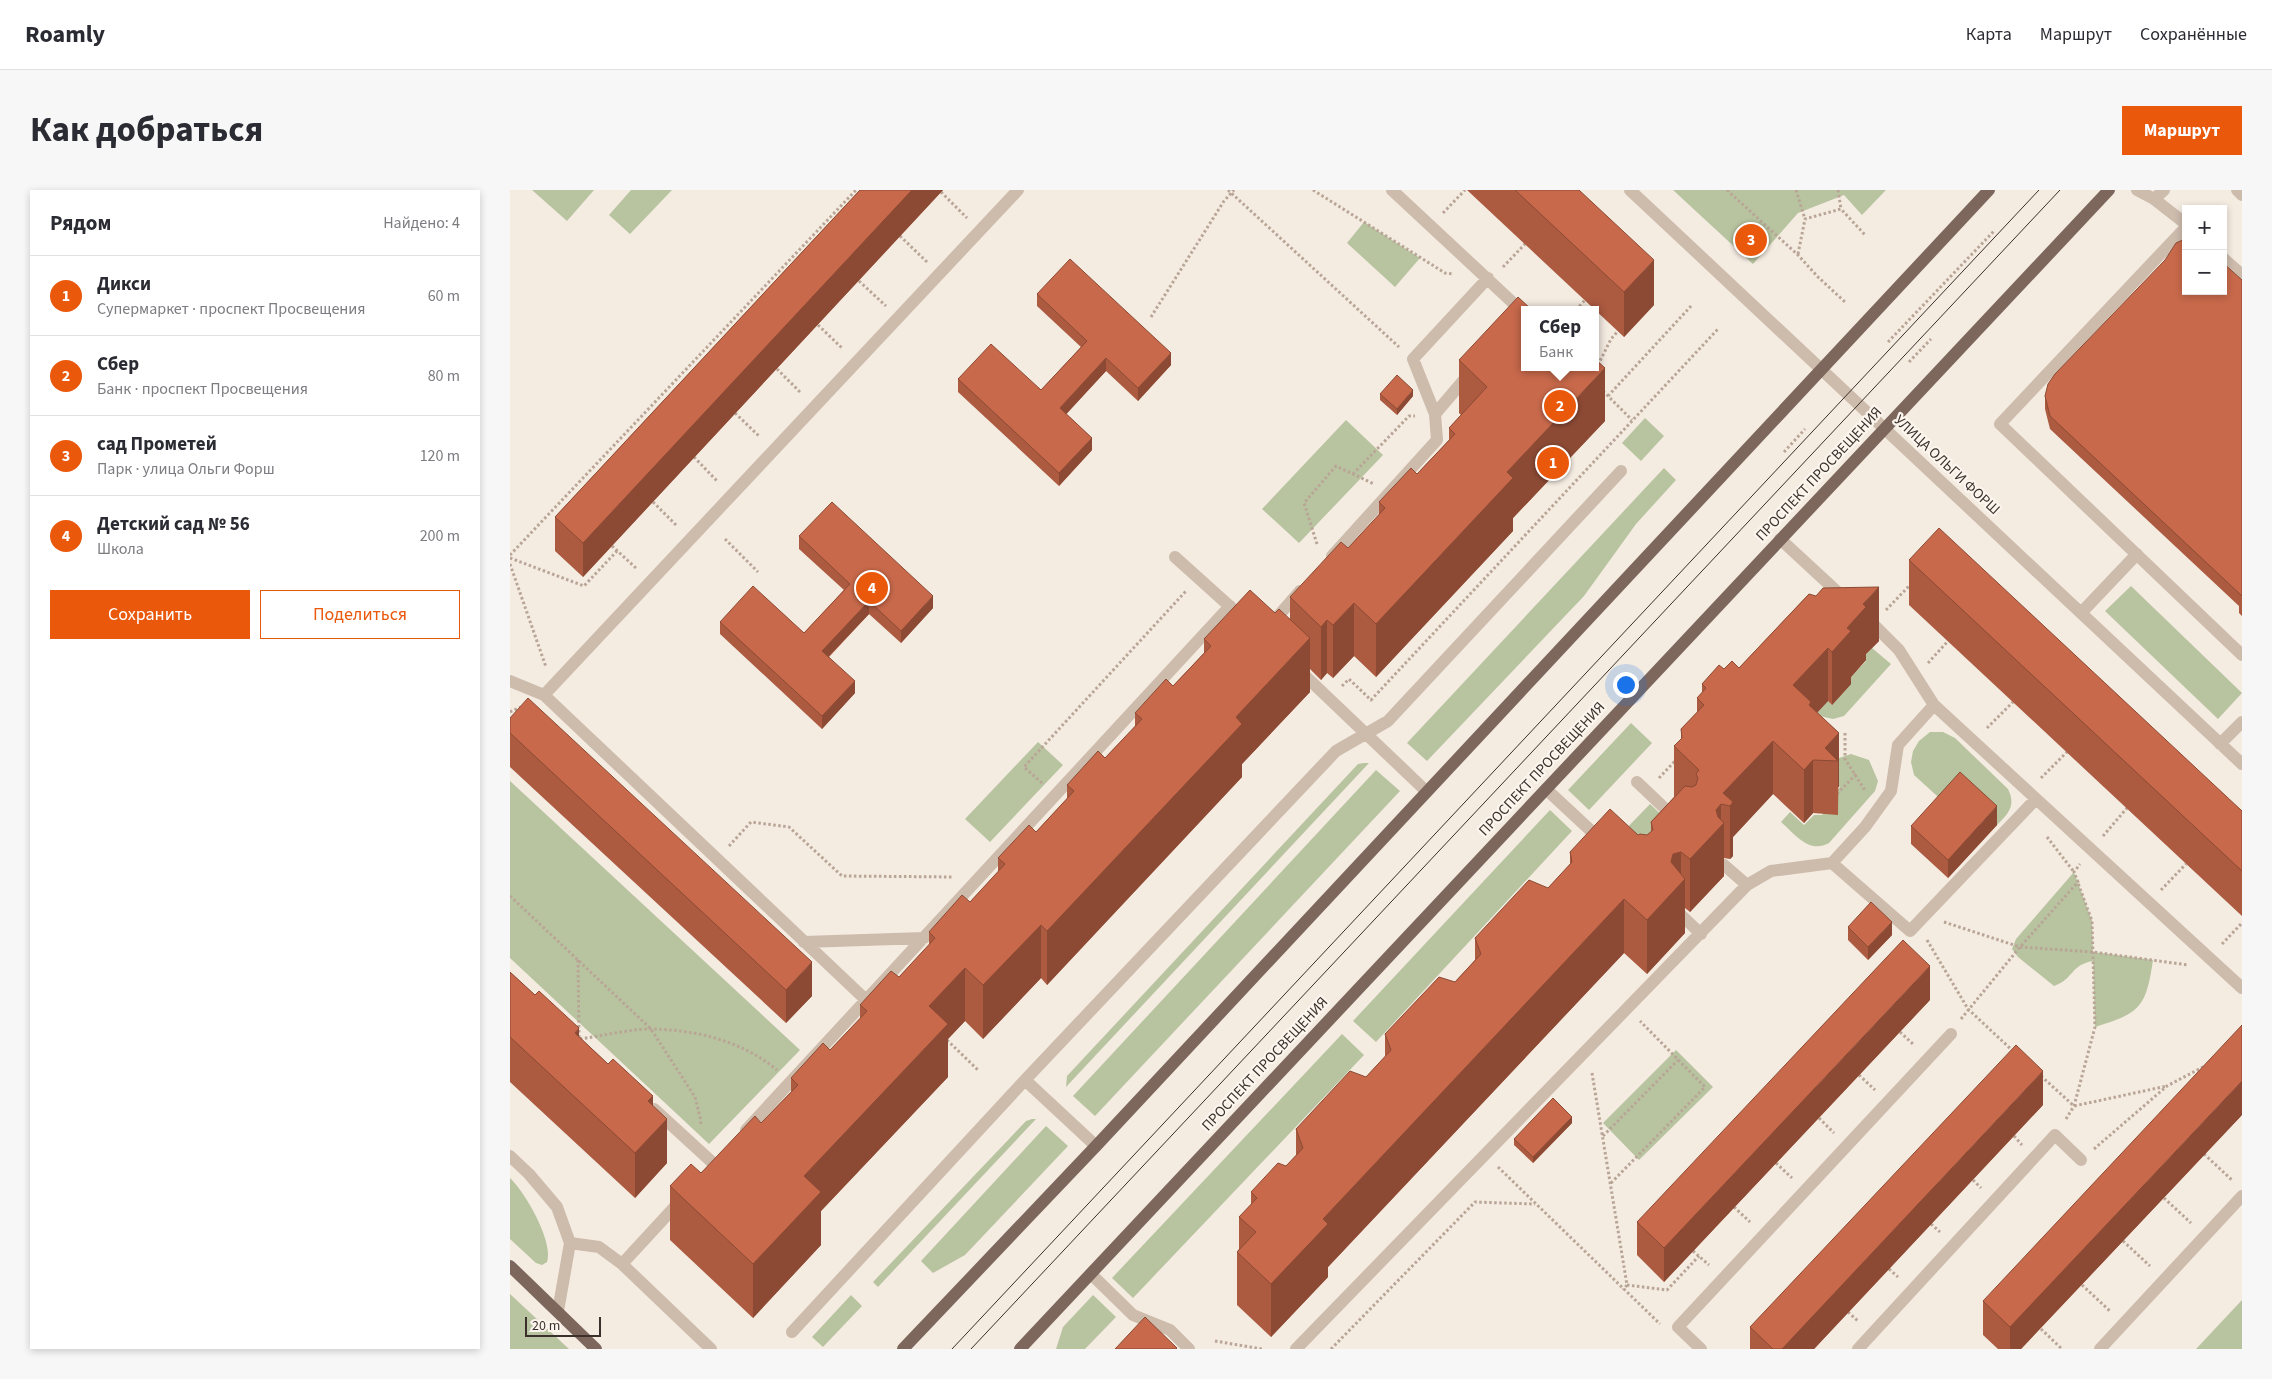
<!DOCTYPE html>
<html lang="ru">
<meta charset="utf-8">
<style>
body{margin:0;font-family:"Source Sans 3",sans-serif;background:#f7f7f7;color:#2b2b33}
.controls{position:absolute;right:15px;top:15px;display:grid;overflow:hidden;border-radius:0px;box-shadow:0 2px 8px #0003}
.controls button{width:45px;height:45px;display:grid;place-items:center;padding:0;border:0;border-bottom:1px solid #e1e1e2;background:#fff;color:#2b2b33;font:25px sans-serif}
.scale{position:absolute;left:15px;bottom:12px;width:76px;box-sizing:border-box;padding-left:5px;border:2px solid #3b302b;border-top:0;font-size:14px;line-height:18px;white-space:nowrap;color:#3b302b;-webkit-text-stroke:4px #fbf5ee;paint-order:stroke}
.you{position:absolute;left:1115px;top:494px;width:18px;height:18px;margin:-12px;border:4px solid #fff;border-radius:50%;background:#1a73e8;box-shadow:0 0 0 8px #1a73e833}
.badge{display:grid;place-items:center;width:32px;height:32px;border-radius:50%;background:#ea580c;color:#fff;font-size:16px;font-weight:700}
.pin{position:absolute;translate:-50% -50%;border:2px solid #fff;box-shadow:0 1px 5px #0006}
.popup{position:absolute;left:1011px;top:116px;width:78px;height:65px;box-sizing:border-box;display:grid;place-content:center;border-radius:0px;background:#fff;filter:drop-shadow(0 1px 4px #0005);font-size:16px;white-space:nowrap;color:#7c7c81}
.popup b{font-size:19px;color:#2b2b33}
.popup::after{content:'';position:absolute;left:50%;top:100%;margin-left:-10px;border:10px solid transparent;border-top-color:#fff}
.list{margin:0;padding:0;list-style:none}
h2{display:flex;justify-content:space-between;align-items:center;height:65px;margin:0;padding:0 20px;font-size:21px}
h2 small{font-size:16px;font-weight:400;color:#7c7c81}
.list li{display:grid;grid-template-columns:32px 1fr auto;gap:15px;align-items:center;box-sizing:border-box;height:80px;padding:0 20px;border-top:1px solid #e1e1e2}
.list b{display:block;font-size:19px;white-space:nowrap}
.list p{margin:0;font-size:16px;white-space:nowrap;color:#7c7c81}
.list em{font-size:16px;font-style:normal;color:#7c7c81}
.actions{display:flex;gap:10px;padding:15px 20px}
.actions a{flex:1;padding:11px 0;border:1px solid #ea580c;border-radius:0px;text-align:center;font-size:18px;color:#ea580c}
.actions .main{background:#ea580c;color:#fff}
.map{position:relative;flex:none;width:1732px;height:1159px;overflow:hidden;border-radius:0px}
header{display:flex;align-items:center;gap:30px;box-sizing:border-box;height:70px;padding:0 25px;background:#fff;border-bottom:1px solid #e1e1e2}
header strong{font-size:24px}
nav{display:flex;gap:28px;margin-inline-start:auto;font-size:18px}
.intro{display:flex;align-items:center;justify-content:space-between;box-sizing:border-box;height:120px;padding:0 30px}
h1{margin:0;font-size:35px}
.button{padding:12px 22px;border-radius:0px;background:#ea580c;color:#fff;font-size:18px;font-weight:700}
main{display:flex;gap:30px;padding:0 30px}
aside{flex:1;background:#fff;border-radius:0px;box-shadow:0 2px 8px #0003}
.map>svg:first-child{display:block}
.green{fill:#b8c4a0}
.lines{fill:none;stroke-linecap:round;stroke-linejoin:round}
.path{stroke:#b9a596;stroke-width:3;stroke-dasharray:2.5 2.5;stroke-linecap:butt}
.minor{stroke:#cdbbac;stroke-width:12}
.major{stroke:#7d675c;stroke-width:12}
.tram{stroke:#3b302b;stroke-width:1}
.wall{fill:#ac5a40}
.shaded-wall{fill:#8c4a34}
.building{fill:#c8694b;stroke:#8c4a34}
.labels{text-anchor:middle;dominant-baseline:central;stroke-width:4.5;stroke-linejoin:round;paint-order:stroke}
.street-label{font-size:15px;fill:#3b302b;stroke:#fbf5ee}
</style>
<header>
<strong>Roamly</strong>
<nav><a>Карта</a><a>Маршрут</a><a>Сохранённые</a></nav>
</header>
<div class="intro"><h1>Как добраться</h1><a class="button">Маршрут</a></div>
<main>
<aside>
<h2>Рядом<small>Найдено: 4</small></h2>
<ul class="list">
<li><span class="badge">1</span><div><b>Дикси</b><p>Супермаркет · проспект Просвещения</p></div><em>60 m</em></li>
<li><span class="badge">2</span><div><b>Сбер</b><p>Банк · проспект Просвещения</p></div><em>80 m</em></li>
<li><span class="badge">3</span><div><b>сад Прометей</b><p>Парк · улица Ольги Форш</p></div><em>120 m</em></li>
<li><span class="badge">4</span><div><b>Детский сад № 56</b><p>Школа</p></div><em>200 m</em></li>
</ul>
<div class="actions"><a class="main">Сохранить</a><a>Поделиться</a></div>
</aside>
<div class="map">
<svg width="1732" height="1159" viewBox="0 0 1732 1159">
<rect width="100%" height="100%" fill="#f4ebe1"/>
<!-- green -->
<path class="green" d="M 22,0 L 84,0 L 57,31 Z
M 121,0 L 162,0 L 120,44 L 99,25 Z
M 1163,0 L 1376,0 L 1352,25 L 1334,5 L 1288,23 L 1243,74 Z
M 854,32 L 910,68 L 885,97 L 837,53 Z
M 1135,228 L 1154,246 L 1131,271 L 1112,253 Z
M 836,230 L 873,265 L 789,353 L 752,319 Z
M 1154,278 L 1166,290 L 1126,334 L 1074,406 L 917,571 L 897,553 Z
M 1621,396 L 1732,503 L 1708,529 L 1595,421 Z
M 1362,458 L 1381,474 L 1334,526 L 1323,529 L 1305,525 L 1318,511 L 1322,515 L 1337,491 L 1356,471 L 1353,468 Z
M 1121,533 L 1142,553 L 1079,620 L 1058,600 Z
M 1420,542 L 1433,542 L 1445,548 L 1498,599 C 1506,615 1499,623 1487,635 L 1437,615 L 1404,585 L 1401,572 L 1403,561 L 1409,551 Z
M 528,552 L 553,575 L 480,652 L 455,629 Z
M 1341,564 L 1359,570 L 1368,591 L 1365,601 L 1319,653 C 1299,664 1286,645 1271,632 L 1280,622 L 1294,635 L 1304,625 L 1312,625 L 1320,616 L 1316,612 L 1330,597 L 1316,583 L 1329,568 Z
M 854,573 L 859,573 L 556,897 L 557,886 L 848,574 Z
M 866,580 L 890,601 L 585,926 L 563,906 Z
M 0,591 L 290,860 L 199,954 L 0,768 Z
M 1140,614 L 1168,640 L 1140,670 L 1112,643 Z
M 1040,620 L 1062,641 L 866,852 L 843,831 Z
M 1564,682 L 1582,731 L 1583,762 L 1643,770 C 1636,818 1630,823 1585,837 L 1583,771 C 1560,775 1564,789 1544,796 L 1508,767 L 1502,759 L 1506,749 Z
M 832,844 L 854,865 L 623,1108 L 602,1088 Z
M 1166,860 L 1203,897 L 1129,970 L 1093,933 Z
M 522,929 L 526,929 L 368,1097 L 363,1092 L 516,931 Z
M 536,936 L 558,956 L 455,1065 L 423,1083 L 411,1071 Z
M 0,988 C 15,1002 44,1052 37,1072 L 32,1075 L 26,1073 L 0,1049 Z
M 0,1104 L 59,1159 L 0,1159 Z
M 341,1105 L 352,1116 L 313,1157 L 302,1147 Z
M 583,1105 L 606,1127 L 575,1159 L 546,1159 L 553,1137 Z
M 1732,1110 L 1732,1159 L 1686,1159 Z"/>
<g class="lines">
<!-- path -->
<path class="path" d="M 718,0 L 889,157
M 803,0 L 935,83 L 943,84
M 1217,0 L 1288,65 L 1308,87 L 1335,112
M 1286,0 L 1295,29
M 1328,0 L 1331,19
M 431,2 L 457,28
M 933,23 L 955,0
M 390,46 L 417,72
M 1288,64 L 1295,29 L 1331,19 L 1356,46
M 993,77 L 1015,54
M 349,91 L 376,116
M 1066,120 L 1075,110
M 641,127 L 714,11 L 724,0
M 308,135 L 333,159
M 1378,152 L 1484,41
M 1399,172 L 1421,149
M 1088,175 L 1101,149 L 1108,141
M 267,179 L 291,203
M 1093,201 L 1122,230
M 1098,206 L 1182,115
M 225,223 L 250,247
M 1274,262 L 1295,239
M 184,267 L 208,292
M 843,284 L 899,226 L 905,226
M 143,312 L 167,336
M 215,349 L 248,382
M 807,354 L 794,313 L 826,276 L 864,294
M 102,356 L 127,379
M 0,365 L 346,0
M 0,368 L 74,396 L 107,361
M 0,374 L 36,477
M 1376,420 L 1401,394
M 1418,473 L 1438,451
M 832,496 L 839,489 L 861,510 L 1208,139
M 0,522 L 11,517
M 1477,538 L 1503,512
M 1335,543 L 1335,569 L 1356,602
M 1149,588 L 1165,571
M 1531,588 L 1557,562
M 532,593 L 514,577 L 676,401
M 1327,604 L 1346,584
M 1593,646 L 1617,618
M 1537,647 L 1564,682
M 219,656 L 241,632 L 279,637 L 332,686 L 444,687
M 1651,700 L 1676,674
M 0,706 L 141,839 L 185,907 L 191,931 L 190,936
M 1434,732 L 1510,757 L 1583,762 L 1678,775
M 1417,750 L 1458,819 L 1504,862
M 1712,754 L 1732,733
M 68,770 L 69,849 C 93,846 118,839 142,839 C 187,840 232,851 267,880
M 1451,829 L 1510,757 L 1568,692 L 1564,682 L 1570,674
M 1390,842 L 1404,855
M 437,850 L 469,881
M 1082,883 L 1117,1095 L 1113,1100
M 1349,885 L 1365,900
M 1531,886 L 1564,916 L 1657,896
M 1309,928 L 1324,943
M 1556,929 L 1564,916 L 1585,837 L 1582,731 L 1568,693
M 1093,946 L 1168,870
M 1504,946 L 1512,955
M 1584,959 L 1657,896 L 1695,876
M 1694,964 L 1723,991
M 1266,973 L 1282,988
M 988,977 L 1150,1134
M 1463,990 L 1471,998
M 1101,993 L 1195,897 L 1130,831
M 1654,1008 L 1681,1033
M 1224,1017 L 1240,1032
M 1421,1034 L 1430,1042
M 1613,1051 L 1640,1076
M 1183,1061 L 1199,1075
M 1379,1079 L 1388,1087
M 1117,1095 L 1157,1100 L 1189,1066
M 1572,1095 L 1601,1122
M 1338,1122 L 1349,1132
M 1531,1139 L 1552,1159
M 705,1151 L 752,1159
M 821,1159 L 965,1012 L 1025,1014"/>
<!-- minor -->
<path class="minor" d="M 882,0 L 1015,124
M 1120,0 L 1732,574
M 1627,0 L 1644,9 L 1676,34
M 1727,0 L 1732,5
M 1644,9 L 1654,0
M 1676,37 L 1490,234 L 1732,465
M 1713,68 L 1732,85
M 925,224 L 959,184
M 1270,349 L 1335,409
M 822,366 L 927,250 L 925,224 L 903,169 L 978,88
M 665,367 L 725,421
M 1571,423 L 1627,364
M 1358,429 L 1389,460 L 1424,515 L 1732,798
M 762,433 L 790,401
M 788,479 L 916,601
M 0,491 L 34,505
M 1710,554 L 1732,532
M 1127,592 L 1166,629
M 1036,599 L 1093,652
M 1322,673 L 1400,741 L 1525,610
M 1214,675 L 1237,695
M 1169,723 L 1191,744
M 294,752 L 414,748
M 356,810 L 34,505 L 508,0
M 515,890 L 586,956
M 144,919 L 204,974
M 236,940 L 720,416
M 0,966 L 19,984 L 47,1017 L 60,1053 L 48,1121
M 60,1053 L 89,1057 L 112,1074 L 171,1010
M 112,1074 L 201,1159
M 581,1084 L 623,1125 L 660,1140 L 679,1159
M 282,1142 L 515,890 L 826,561 L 878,531 L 1111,281
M 786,1159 L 1237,695 L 1261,681 L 1322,673 L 1355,637 L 1381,601 L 1388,555 L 1424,515
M 1191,1159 L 1168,1137 L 1441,844
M 1348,1159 L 1545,945 L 1571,970
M 1590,1159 L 1732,1006"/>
<!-- major -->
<path class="major" d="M 0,1076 L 86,1159
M 393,1159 L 586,956 L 1479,0
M 510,1159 L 1599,0"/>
<!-- tram -->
<path class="tram" d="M 442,1159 L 1529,0
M 461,1159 L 1550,0"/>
</g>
<!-- wall -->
<path class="wall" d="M 350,0 L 433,0 L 73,387 L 45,361 L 45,327 Z
M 957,0 L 1069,0 L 1144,115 L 1114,147 Z
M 1732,90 L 1732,426 L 1729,423 L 1729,416 L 1540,239 L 1535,219 L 1535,206 Z
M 527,104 L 661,175 L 628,211 L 596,181 L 556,224 L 582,260 L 549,296 L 448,202 L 448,189 L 531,200 L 571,157 L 527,116 Z
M 949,170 L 1095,231 L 1003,328 L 1003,341 L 866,487 L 844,466 L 823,488 L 817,483 L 811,490 L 800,479 L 800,502 L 732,574 L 732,587 L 537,795 L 531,788 L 473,849 L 455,831 L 438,849 L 438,887 L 311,1021 L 311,1055 L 243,1128 L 160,1050 L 160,996 L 191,983 L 251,933 L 281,902 L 281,888 L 320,860 L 350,829 L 350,815 L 389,787 L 419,756 L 419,742 L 460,712 L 488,682 L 488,668 L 526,642 L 557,609 L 557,595 L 595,568 L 625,537 L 625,523 L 663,496 L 694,463 L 694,449 L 765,423 L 780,429 L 780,407 L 838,358 L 869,325 L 869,312 L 907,284 L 939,250 L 939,238 L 951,225 L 949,223 Z
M 870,204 L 903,206 L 887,225 L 870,210 Z
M 289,346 L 423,418 L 391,453 L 359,424 L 319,467 L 345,503 L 312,539 L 210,444 L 210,432 L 294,443 L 334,400 L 289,359 Z
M 1399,370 L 1732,621 L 1732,726 L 1399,415 Z
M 1299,404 L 1369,451 L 1356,464 L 1356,470 L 1341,487 L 1341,494 L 1322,515 L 1318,511 L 1307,523 L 1329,543 L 1328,625 L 1303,623 L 1294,633 L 1263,604 L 1223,647 L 1223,666 L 1220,669 L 1214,668 L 1214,686 L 1180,722 L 1175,718 L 1175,743 L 1137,784 L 1114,763 L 818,1077 L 818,1087 L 761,1147 L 727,1115 L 727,1062 L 729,1059 L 729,1027 L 741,1015 L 741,1002 L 776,976 L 786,966 L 786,939 L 856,887 L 875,867 L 875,844 L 945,792 L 965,770 L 965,748 L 1038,698 L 1060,675 L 1060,662 L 1128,645 L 1137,645 L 1141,642 L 1141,632 L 1164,607 L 1164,556 L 1171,549 L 1171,539 L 1187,523 L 1187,508 L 1192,503 L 1192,494 L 1214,479 L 1229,478 Z
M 0,528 L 302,806 L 276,833 L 0,577 Z
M 1487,635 L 1438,688 L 1401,654 L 1401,636 Z
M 1338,737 L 1382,745 L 1358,770 L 1338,750 Z
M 0,782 L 143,916 L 157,973 L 125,1008 L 0,892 Z
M 1420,810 L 1154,1092 L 1127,1065 L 1127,1032 Z
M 1533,915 L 1304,1159 L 1240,1159 L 1240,1137 Z
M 1732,925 L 1511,1159 L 1488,1159 L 1473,1145 L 1473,1111 Z
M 1062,933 L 1023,973 L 1004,955 L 1004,949 Z"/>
<!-- shaded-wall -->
<path class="shaded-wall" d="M 402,0 L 433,0 L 73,387 L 73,353 Z
M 1144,70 L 1144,115 L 1114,147 L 1114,102 Z
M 661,163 L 661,175 L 628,211 L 628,198 Z
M 596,168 L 596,181 L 550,231 L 550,218 Z
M 1095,178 L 1095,231 L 1003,328 L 1003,341 L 866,487 L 866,434 L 997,282 Z
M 903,200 L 903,206 L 887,225 L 887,219 Z
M 582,248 L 582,260 L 549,296 L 549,283 Z
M 1369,397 L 1369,451 L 1356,464 L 1356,470 L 1341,487 L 1341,494 L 1322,515 L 1322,462 L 1353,414 Z
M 423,406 L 423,418 L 391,453 L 391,441 Z
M 359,411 L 359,424 L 312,473 L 312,461 Z
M 844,413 L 844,466 L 823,488 L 823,435 Z
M 817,430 L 817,483 L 811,490 L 811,437 Z
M 800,448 L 800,502 L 732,574 L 732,587 L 537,795 L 537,741 L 726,527 Z
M 1318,458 L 1318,511 L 1301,529 L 1283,495 Z
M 345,491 L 345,503 L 312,539 L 312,526 Z
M 1329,543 L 1329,597 L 1328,597 L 1328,571 L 1315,558 Z
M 1263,551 L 1263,604 L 1223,647 L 1223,666 L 1220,669 L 1220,616 L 1213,603 Z
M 1303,570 L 1303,623 L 1294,633 L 1294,580 Z
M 1211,614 L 1211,636 L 1214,633 L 1214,686 L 1180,722 L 1180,669 L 1206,620 Z
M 1487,616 L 1487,635 L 1438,688 L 1438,670 Z
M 1171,662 L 1171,693 L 1175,689 L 1175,743 L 1137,784 L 1137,730 L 1161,672 L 1163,664 Z
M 1114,709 L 1114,763 L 818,1077 L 818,1087 L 761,1147 L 761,1094 L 813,1029 Z
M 1382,732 L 1382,745 L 1358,770 L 1358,757 Z
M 531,735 L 531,788 L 473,849 L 473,795 Z
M 302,772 L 302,806 L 276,833 L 276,800 Z
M 1420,776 L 1420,810 L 1154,1092 L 1154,1058 Z
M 455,778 L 455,831 L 438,849 L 438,887 L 311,1021 L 311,1055 L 243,1128 L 243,1074 L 294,986 L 419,816 Z
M 69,838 L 69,883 L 65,843 Z
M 1533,881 L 1533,915 L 1304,1159 L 1272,1159 Z
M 1732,891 L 1732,925 L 1511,1159 L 1500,1159 L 1500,1137 Z
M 143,906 L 143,943 L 157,929 L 157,973 L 125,1008 L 125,963 L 138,911 Z
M 1062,927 L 1062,933 L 1023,973 L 1023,967 Z"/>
<!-- building -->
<path class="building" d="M 350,0 L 402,0 L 73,353 L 45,327 Z
M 1005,0 L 1069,0 L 1144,70 L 1114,102 Z
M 1675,49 L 1676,49 L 1676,101 L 1713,101 L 1713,73 L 1732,90 L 1732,406 L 1540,226 L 1535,206 L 1538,194 L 1545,184 L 1655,70 L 1666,53 Z
M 560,69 L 661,163 L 628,198 L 596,168 L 550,218 L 582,248 L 549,283 L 448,189 L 481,154 L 531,200 L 577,151 L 527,104 Z
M 1008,107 L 1022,120 L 1015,120 L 1015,177 L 1085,177 L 1085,169 L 1095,178 L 997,282 L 1003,288 L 866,434 L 844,413 L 823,435 L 817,430 L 811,437 L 780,407 L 831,352 L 838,358 L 875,318 L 869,312 L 901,278 L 907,284 L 945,244 L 939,238 L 977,197 L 949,170 Z
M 887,185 L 903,200 L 887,219 L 870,204 Z
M 322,312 L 423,406 L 391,441 L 359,411 L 312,461 L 345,491 L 312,526 L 210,432 L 243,396 L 294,443 L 340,394 L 289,346 Z
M 1429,338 L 1732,621 L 1732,681 L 1399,370 Z
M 1369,397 L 1353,414 L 1356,417 L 1337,438 L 1341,441 L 1322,462 L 1318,458 L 1283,495 L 1301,512 L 1299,515 L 1329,543 L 1315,558 L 1328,571 L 1303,570 L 1294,580 L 1263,551 L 1213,603 L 1223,612 L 1220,616 L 1211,614 L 1206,620 L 1208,627 L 1214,633 L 1180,669 L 1171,662 L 1163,664 L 1161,672 L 1175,689 L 1137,730 L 1114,709 L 813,1029 L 818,1034 L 761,1094 L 727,1062 L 746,1042 L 729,1027 L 747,1008 L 741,1002 L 768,973 L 776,976 L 793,958 L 786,939 L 840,881 L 856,887 L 881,860 L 875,844 L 929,787 L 945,792 L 971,764 L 965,748 L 1019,690 L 1038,698 L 1062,672 L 1060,662 L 1100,619 L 1128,645 L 1130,644 L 1137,645 L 1143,640 L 1141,632 L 1175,596 L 1182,597 L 1186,595 L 1188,588 L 1186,584 L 1189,580 L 1164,556 L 1172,548 L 1171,539 L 1194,515 L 1187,508 L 1196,498 L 1192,494 L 1209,475 L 1214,479 L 1222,471 L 1229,478 L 1299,404 L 1306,406 L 1313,398 Z
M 740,400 L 765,423 L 769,419 L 800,448 L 726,527 L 732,534 L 537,741 L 531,735 L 473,795 L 455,778 L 419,816 L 438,834 L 294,986 L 311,1002 L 243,1074 L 160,996 L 181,974 L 191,983 L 245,926 L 251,933 L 288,895 L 281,888 L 313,853 L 320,860 L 357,821 L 350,815 L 381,781 L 389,787 L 425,748 L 419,742 L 452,705 L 460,712 L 495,674 L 488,668 L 519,635 L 526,642 L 564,601 L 557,595 L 588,561 L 595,568 L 632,529 L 625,523 L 656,489 L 663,496 L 701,456 L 694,449 Z
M 18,508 L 302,772 L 276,800 L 0,543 L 0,528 Z
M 1450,582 L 1487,616 L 1438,670 L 1401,636 Z
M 1361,712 L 1382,732 L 1358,757 L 1338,737 Z
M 1393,750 L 1420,776 L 1154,1058 L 1127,1032 Z
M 0,782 L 25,805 L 29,801 L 69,838 L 65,843 L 98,874 L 103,869 L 143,906 L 138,911 L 157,929 L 125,963 L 0,847 Z
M 1732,835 L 1732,891 L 1500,1137 L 1473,1111 Z
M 1506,855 L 1533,881 L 1272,1159 L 1263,1159 L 1240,1137 Z
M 1043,908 L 1062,927 L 1023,967 L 1004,949 Z
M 635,1127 L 667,1158 L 666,1159 L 605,1159 Z"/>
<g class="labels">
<!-- street labels -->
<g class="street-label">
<text transform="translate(1437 275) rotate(43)">УЛИЦА ОЛЬГИ ФОРШ</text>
<text transform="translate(1309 284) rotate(-47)">ПРОСПЕКТ ПРОСВЕЩЕНИЯ</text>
<text transform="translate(1032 579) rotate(-47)">ПРОСПЕКТ ПРОСВЕЩЕНИЯ</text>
<text transform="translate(755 874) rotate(-47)">ПРОСПЕКТ ПРОСВЕЩЕНИЯ</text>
</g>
</g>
</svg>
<div class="controls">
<button>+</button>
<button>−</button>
</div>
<div class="scale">20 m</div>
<div class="you"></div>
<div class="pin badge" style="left:1043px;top:273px">1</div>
<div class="pin badge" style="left:1050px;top:216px">2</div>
<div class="popup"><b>Сбер</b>Банк</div>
<div class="pin badge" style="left:1241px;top:50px">3</div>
<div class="pin badge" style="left:362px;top:398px">4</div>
</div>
</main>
